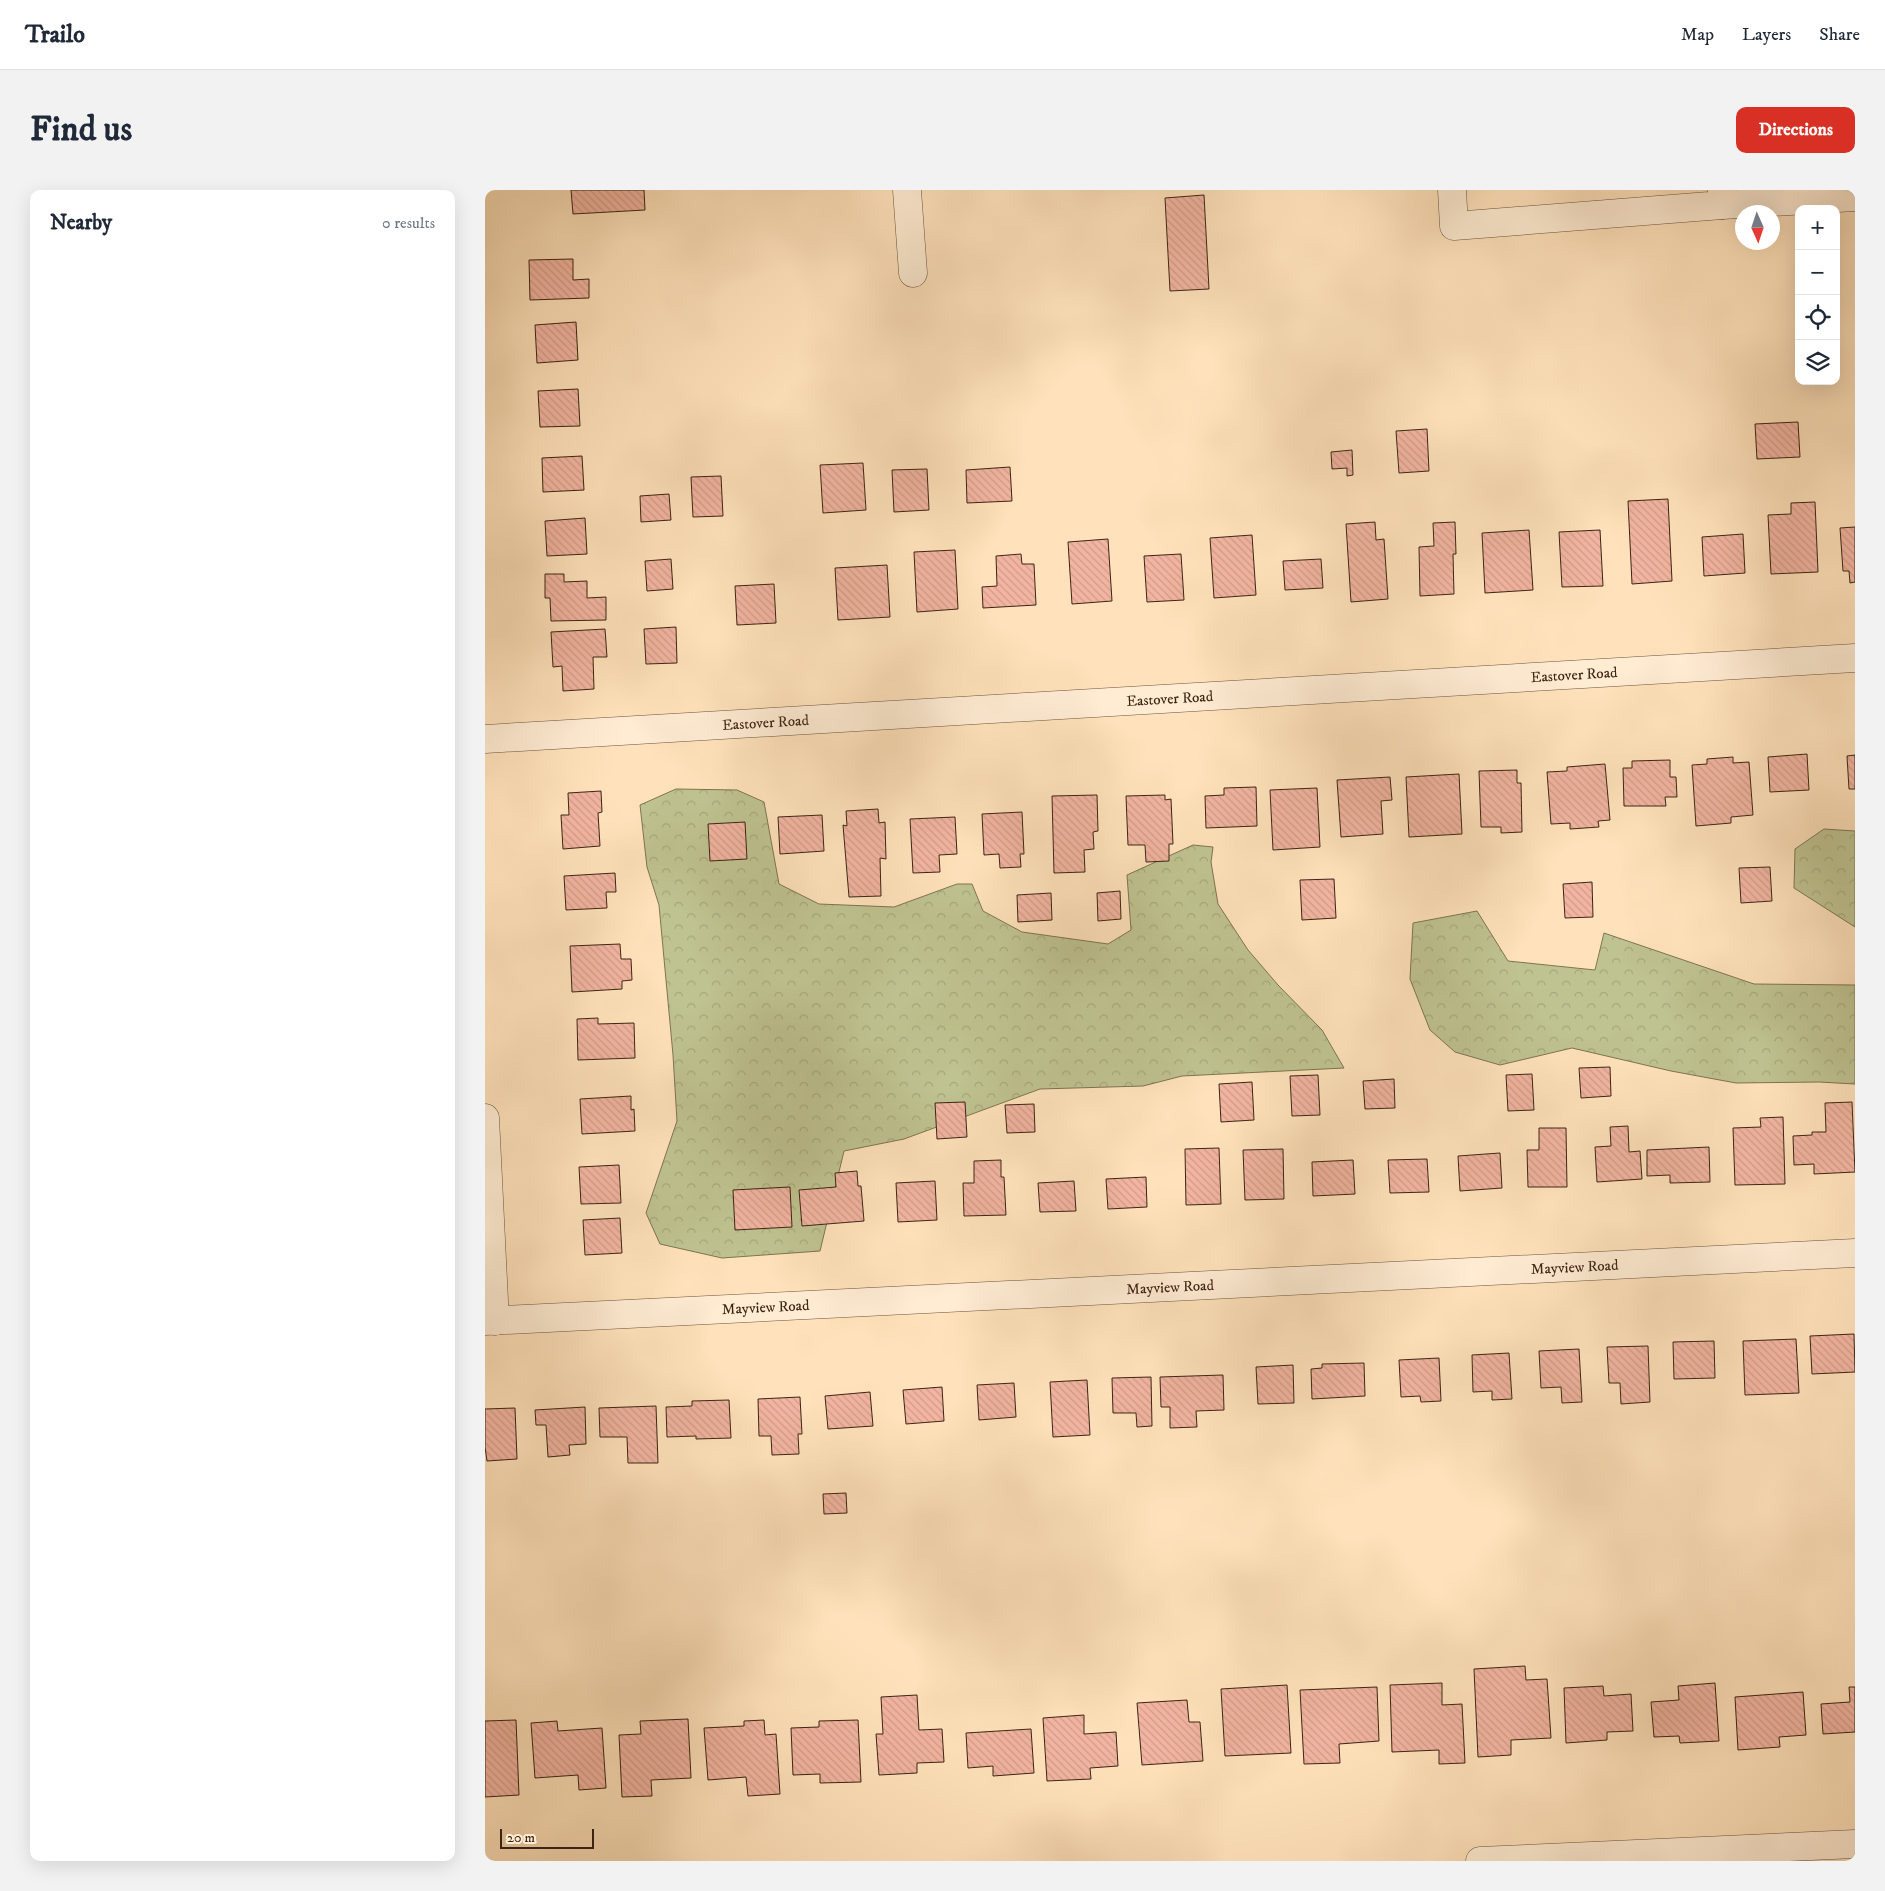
<!DOCTYPE html>
<meta charset="utf-8">
<style>
body{margin:0;font-family:"IM FELL DW Pica",serif;background:#f2f2f3;color:#1f2937}
.controls{position:absolute;right:15px;top:15px;display:grid;overflow:hidden;border-radius:10px;box-shadow:0 5px 20px #0002}
.controls button{width:45px;height:45px;display:grid;place-items:center;padding:0;border:0;border-bottom:1px solid #e0e1e3;background:#fff;color:#1f2937;font:25px sans-serif}
.compass{position:absolute;left:1250px;top:15px;width:45px;height:45px;border-radius:50%;background:#fff;box-shadow:0 5px 20px #0002;rotate:177deg}
.scale{position:absolute;left:15px;bottom:12px;width:94px;box-sizing:border-box;padding-left:5px;border:2px solid #3c2414;border-top:0;font-size:14px;line-height:18px;white-space:nowrap;color:#3c2414;-webkit-text-stroke:4px #ffecd3;paint-order:stroke}
.list{margin:0;padding:0;list-style:none}
h2{display:flex;justify-content:space-between;align-items:center;height:65px;margin:0;padding:0 20px;font-size:21px}
h2 small{font-size:16px;font-weight:400;color:#747a83}
.icon{flex:none;width:28px;height:28px;fill:none;stroke:currentColor;stroke-width:2;stroke-linecap:round;stroke-linejoin:round}
.map{position:relative;flex:none;width:1370px;height:1671px;overflow:hidden;border-radius:10px}
header{display:flex;align-items:center;gap:30px;box-sizing:border-box;height:70px;padding:0 25px;background:#fff;border-bottom:1px solid #e0e1e3}
header strong{font-size:24px}
nav{display:flex;gap:28px;margin-inline-start:auto;font-size:18px}
.intro{display:flex;align-items:center;justify-content:space-between;box-sizing:border-box;height:120px;padding:0 30px}
h1{margin:0;font-size:35px}
.button{padding:12px 22px;border-radius:10px;background:#d93025;color:#fff;font-size:18px;font-weight:700}
main{display:flex;gap:30px;padding:0 30px}
aside{flex:1;background:#fff;border-radius:10px;box-shadow:0 5px 20px #0002}
.map>svg:first-child{display:block}
.forest{fill:url(#forest-crowns);stroke:#7e7452}
.building{fill:url(#building-back-hatch);stroke:#3c2414}
.lines{fill:none;stroke-linecap:round;stroke-linejoin:round}
.minor-casing{stroke:#6d543e;stroke-width:29}
.minor{stroke:#ffecd3;stroke-width:28}
.labels{text-anchor:middle;dominant-baseline:central;stroke-width:4;stroke-linejoin:round;paint-order:stroke}
.street-label{font-size:15px;fill:#3c2414;stroke:#ffecd3}
</style>
<header>
<strong>Trailo</strong>
<nav><a>Map</a><a>Layers</a><a>Share</a></nav>
</header>
<div class="intro"><h1>Find us</h1><a class="button">Directions</a></div>
<main>
<aside>
<h2>Nearby<small>0 results</small></h2>
<ul class="list">
</ul>
</aside>
<div class="map">
<svg width="1370" height="1671" viewBox="0 0 1370 1671">
<defs>
<pattern id="forest-crowns" width="20" height="18" patternUnits="userSpaceOnUse" patternTransform="scale(1.25)"><rect width="20" height="18" fill="#bfc391"/><path d="M2 6a3 3 0 1 1 6 0M12 15a3 3 0 1 1 6 0" fill="none" stroke="#a5a77c"/></pattern>
<pattern id="building-back-hatch" width="6" height="6" patternUnits="userSpaceOnUse" patternTransform="scale(1.25)"><rect width="6" height="6" fill="#f3b5a1"/><path d="M-1 5l2 2M0 0l6 6M5-1l2 2" fill="none" stroke="#d19c8a"/></pattern>
</defs>
<rect width="100%" height="100%" fill="#ffe2bb"/>
<filter id="stains"><feTurbulence type="fractalNoise" baseFrequency=".004" numOctaves="4"/><feColorMatrix values="0 0 0 0 .2 0 0 0 0 .09 0 0 0 0 .02 0 0 0 .5 -.17"/></filter>
<radialGradient id="worn" r=".72"><stop offset=".6" stop-color="#630" stop-opacity="0"/><stop offset="1" stop-color="#630" stop-opacity=".3"/></radialGradient>
<!-- forest -->
<path class="forest" d="M 191,599 L 252,600 L 279,612 L 294,694 L 334,714 L 409,717 L 472,694 L 487,694 L 498,721 L 537,742 L 623,754 L 646,740 L 642,685 L 708,655 L 728,657 L 726,672 L 733,714 L 763,760 L 793,795 L 837,840 L 859,878 L 697,886 L 658,896 L 555,899 L 419,949 L 359,961 L 335,1061 L 237,1068 L 175,1054 L 161,1023 L 192,931 L 188,865 L 174,715 L 162,677 L 155,615 Z
M 1339,639 L 1370,641 L 1370,737 L 1309,698 L 1310,659 Z
M 992,721 L 1023,771 L 1110,780 L 1119,743 L 1269,794 L 1370,795 L 1370,894 L 1334,892 L 1251,893 L 1186,881 L 1087,858 L 1015,875 L 970,862 L 945,840 L 925,789 L 928,733 Z"/>
<!-- building -->
<path class="building" d="M 86,0 L 159,0 L 160,20 L 88,24 Z
M 719,5 L 724,99 L 685,101 L 680,8 Z
M 88,69 L 88,90 L 104,89 L 104,108 L 45,110 L 44,70 Z
M 91,132 L 93,170 L 52,173 L 50,135 Z
M 93,199 L 95,236 L 55,237 L 53,201 Z
M 1313,232 L 1315,267 L 1272,269 L 1270,234 Z
M 942,239 L 944,281 L 914,283 L 911,241 Z
M 867,260 L 868,285 L 862,286 L 862,278 L 847,279 L 846,262 Z
M 97,266 L 99,300 L 58,302 L 57,268 Z
M 378,273 L 381,320 L 338,323 L 335,275 Z
M 525,277 L 527,311 L 482,313 L 481,280 Z
M 442,279 L 444,320 L 409,322 L 407,280 Z
M 236,286 L 238,326 L 208,327 L 206,287 Z
M 184,304 L 186,330 L 156,332 L 155,306 Z
M 1183,309 L 1187,391 L 1147,394 L 1143,311 Z
M 1330,312 L 1333,382 L 1286,384 L 1283,325 L 1306,324 L 1306,313 Z
M 100,328 L 102,364 L 62,366 L 60,331 Z
M 890,332 L 891,350 L 899,349 L 903,409 L 866,412 L 861,334 Z
M 970,332 L 971,364 L 968,364 L 969,404 L 935,406 L 934,357 L 949,356 L 948,333 Z
M 1370,337 L 1370,392 L 1365,393 L 1364,381 L 1358,381 L 1355,338 Z
M 1044,340 L 1048,400 L 1000,403 L 997,343 Z
M 1115,340 L 1118,396 L 1077,397 L 1074,342 Z
M 1258,344 L 1260,383 L 1219,386 L 1217,347 Z
M 767,345 L 771,405 L 729,408 L 725,348 Z
M 623,349 L 627,411 L 587,414 L 583,352 Z
M 470,360 L 473,419 L 432,422 L 429,362 Z
M 536,364 L 537,374 L 549,374 L 551,415 L 498,418 L 497,397 L 512,396 L 511,366 Z
M 696,364 L 699,410 L 662,412 L 659,366 Z
M 186,369 L 188,399 L 162,401 L 160,371 Z
M 836,369 L 838,398 L 800,400 L 798,371 Z
M 402,375 L 405,427 L 353,430 L 350,378 Z
M 60,384 L 79,384 L 79,392 L 102,391 L 102,408 L 121,407 L 121,430 L 66,431 L 65,408 L 60,408 Z
M 289,394 L 291,433 L 252,435 L 250,396 Z
M 191,437 L 192,473 L 161,474 L 159,439 Z
M 120,439 L 122,467 L 108,467 L 109,499 L 78,501 L 77,476 L 68,477 L 66,442 Z
M 1322,564 L 1324,600 L 1285,602 L 1283,567 Z
M 1370,565 L 1370,599 L 1364,599 L 1362,566 Z
M 1248,567 L 1248,573 L 1264,572 L 1268,625 L 1246,627 L 1246,633 L 1211,636 L 1207,575 L 1222,574 L 1222,569 Z
M 1185,570 L 1185,587 L 1191,587 L 1192,607 L 1180,607 L 1181,616 L 1139,616 L 1138,578 L 1147,578 L 1147,571 Z
M 1120,574 L 1125,630 L 1113,631 L 1114,637 L 1085,639 L 1085,633 L 1066,634 L 1062,582 L 1082,581 L 1082,577 Z
M 1032,580 L 1032,593 L 1036,593 L 1037,642 L 1016,643 L 1016,637 L 996,637 L 994,581 Z
M 974,584 L 977,644 L 924,647 L 921,587 Z
M 905,587 L 907,610 L 896,611 L 898,644 L 856,647 L 852,590 Z
M 771,597 L 772,636 L 721,638 L 720,606 L 739,605 L 739,598 Z
M 832,598 L 835,657 L 788,660 L 785,600 Z
M 116,601 L 117,622 L 113,623 L 115,656 L 78,659 L 76,625 L 84,625 L 83,603 Z
M 612,605 L 613,641 L 608,642 L 609,659 L 599,660 L 600,682 L 569,683 L 567,606 Z
M 680,605 L 680,610 L 686,609 L 688,654 L 684,654 L 684,671 L 661,672 L 660,655 L 643,655 L 641,606 Z
M 393,619 L 394,633 L 400,632 L 401,669 L 395,668 L 396,706 L 364,707 L 358,635 L 362,636 L 361,621 Z
M 537,622 L 539,664 L 535,664 L 536,677 L 515,678 L 514,664 L 499,665 L 497,624 Z
M 337,625 L 339,661 L 295,664 L 293,627 Z
M 470,627 L 472,664 L 454,665 L 455,682 L 428,683 L 425,629 Z
M 260,632 L 262,669 L 225,671 L 223,634 Z
M 1285,677 L 1287,711 L 1256,713 L 1254,678 Z
M 130,683 L 131,702 L 121,702 L 122,718 L 81,720 L 79,686 Z
M 849,689 L 851,728 L 817,730 L 815,690 Z
M 1107,692 L 1108,727 L 1080,728 L 1078,694 Z
M 635,701 L 636,729 L 613,731 L 612,703 Z
M 566,703 L 567,730 L 533,732 L 532,705 Z
M 135,754 L 136,769 L 146,769 L 147,790 L 137,791 L 137,799 L 87,802 L 85,756 Z
M 113,828 L 113,834 L 149,833 L 150,868 L 93,870 L 92,829 Z
M 1125,877 L 1126,906 L 1096,908 L 1094,878 Z
M 1047,884 L 1049,920 L 1023,921 L 1021,885 Z
M 833,885 L 835,925 L 807,926 L 805,886 Z
M 909,889 L 910,918 L 880,919 L 878,891 Z
M 767,892 L 769,930 L 736,932 L 734,894 Z
M 146,906 L 146,920 L 149,919 L 150,941 L 97,944 L 95,909 Z
M 480,912 L 482,947 L 452,949 L 450,913 Z
M 1367,912 L 1370,982 L 1329,984 L 1329,974 L 1309,975 L 1308,946 L 1327,945 L 1327,942 L 1341,942 L 1340,913 Z
M 549,914 L 550,942 L 522,943 L 520,915 Z
M 1298,927 L 1300,994 L 1250,995 L 1248,938 L 1276,937 L 1275,928 Z
M 1143,936 L 1144,962 L 1155,961 L 1157,989 L 1112,992 L 1110,957 L 1126,956 L 1125,937 Z
M 1054,938 L 1081,938 L 1082,997 L 1043,997 L 1042,960 L 1054,960 Z
M 1224,957 L 1225,992 L 1185,993 L 1185,985 L 1162,986 L 1162,960 Z
M 734,958 L 736,1014 L 701,1015 L 700,959 Z
M 798,959 L 799,1009 L 760,1010 L 758,960 Z
M 1015,963 L 1017,998 L 975,1001 L 973,966 Z
M 942,969 L 944,1002 L 905,1003 L 903,970 Z
M 516,970 L 516,987 L 519,987 L 521,1025 L 479,1026 L 478,993 L 489,993 L 489,971 Z
M 868,970 L 870,1004 L 828,1006 L 827,972 Z
M 134,975 L 136,1013 L 96,1014 L 94,977 Z
M 372,981 L 373,996 L 376,996 L 379,1031 L 317,1036 L 314,1000 L 351,997 L 350,983 Z
M 661,987 L 662,1017 L 623,1019 L 621,989 Z
M 450,991 L 452,1030 L 413,1032 L 411,993 Z
M 589,991 L 591,1021 L 555,1022 L 553,993 Z
M 305,997 L 307,1037 L 250,1040 L 248,1000 Z
M 135,1028 L 137,1063 L 100,1065 L 98,1030 Z
M 1369,1144 L 1370,1182 L 1327,1184 L 1325,1146 Z
M 1311,1149 L 1314,1203 L 1260,1205 L 1258,1151 Z
M 1229,1151 L 1230,1188 L 1189,1189 L 1188,1152 Z
M 1163,1156 L 1165,1212 L 1136,1214 L 1135,1193 L 1124,1193 L 1122,1157 Z
M 1094,1159 L 1097,1212 L 1077,1213 L 1076,1197 L 1056,1198 L 1054,1161 Z
M 1024,1163 L 1027,1209 L 1007,1210 L 1007,1201 L 988,1202 L 987,1165 Z
M 954,1168 L 956,1211 L 936,1212 L 935,1206 L 916,1207 L 914,1170 Z
M 879,1173 L 880,1206 L 827,1209 L 826,1179 L 837,1178 L 837,1174 Z
M 808,1175 L 809,1213 L 773,1214 L 771,1177 Z
M 738,1185 L 739,1220 L 711,1221 L 712,1237 L 685,1238 L 685,1217 L 676,1217 L 675,1187 Z
M 666,1187 L 667,1236 L 652,1237 L 651,1223 L 628,1223 L 627,1188 Z
M 602,1190 L 605,1245 L 568,1247 L 565,1192 Z
M 529,1193 L 531,1227 L 494,1230 L 492,1195 Z
M 457,1197 L 459,1231 L 421,1234 L 418,1200 Z
M 385,1202 L 388,1236 L 343,1239 L 340,1206 Z
M 315,1207 L 317,1244 L 313,1244 L 314,1264 L 287,1265 L 286,1246 L 274,1246 L 273,1209 Z
M 244,1210 L 246,1248 L 211,1249 L 211,1246 L 182,1247 L 181,1217 L 207,1216 L 207,1211 Z
M 171,1216 L 173,1273 L 143,1273 L 142,1247 L 115,1247 L 114,1218 Z
M 100,1217 L 101,1254 L 84,1255 L 85,1265 L 63,1267 L 61,1235 L 51,1235 L 50,1220 Z
M 30,1218 L 32,1269 L 2,1271 L 0,1257 L 0,1219 Z
M 361,1303 L 362,1323 L 339,1324 L 338,1304 Z
M 1040,1476 L 1041,1490 L 1062,1489 L 1066,1548 L 1026,1550 L 1026,1565 L 993,1567 L 989,1479 Z
M 957,1493 L 957,1515 L 977,1514 L 980,1573 L 954,1574 L 954,1560 L 907,1562 L 905,1495 Z
M 1230,1493 L 1234,1551 L 1195,1553 L 1194,1546 L 1169,1547 L 1166,1512 L 1194,1510 L 1193,1496 Z
M 802,1495 L 806,1563 L 740,1566 L 736,1499 Z
M 1118,1496 L 1119,1506 L 1146,1504 L 1148,1541 L 1122,1542 L 1122,1550 L 1081,1553 L 1079,1498 Z
M 892,1497 L 894,1551 L 854,1554 L 855,1573 L 819,1574 L 815,1500 Z
M 1364,1497 L 1370,1497 L 1370,1542 L 1338,1544 L 1336,1514 L 1365,1512 Z
M 1318,1502 L 1321,1545 L 1294,1547 L 1295,1557 L 1253,1560 L 1250,1507 Z
M 432,1505 L 434,1540 L 457,1539 L 459,1572 L 432,1573 L 432,1583 L 394,1585 L 391,1544 L 398,1544 L 396,1507 Z
M 702,1510 L 704,1532 L 715,1532 L 718,1571 L 657,1575 L 652,1513 Z
M 599,1525 L 599,1544 L 631,1542 L 633,1576 L 605,1578 L 606,1589 L 562,1591 L 558,1528 Z
M 203,1529 L 206,1588 L 166,1590 L 167,1606 L 137,1607 L 134,1545 L 156,1544 L 155,1531 Z
M 31,1530 L 34,1605 L 0,1607 L 0,1531 Z
M 279,1530 L 280,1545 L 291,1544 L 295,1604 L 263,1606 L 261,1587 L 223,1590 L 219,1538 L 259,1536 L 259,1531 Z
M 373,1530 L 376,1592 L 335,1593 L 335,1584 L 308,1585 L 306,1538 L 334,1537 L 334,1531 Z
M 72,1531 L 73,1541 L 117,1538 L 121,1598 L 94,1600 L 93,1585 L 50,1588 L 46,1533 Z
M 546,1539 L 549,1583 L 508,1586 L 508,1576 L 483,1578 L 481,1543 Z"/>
<g class="lines">
<defs>
<g id="minor">
<path d="M 422,0 L 428,83"/>
<path d="M 967,0 L 969,36 L 1237,15 L 1237,0"/>
<path d="M 1237,15 L 1370,7"/>
<path id="s1" d="M 0,549 L 1370,468"/>
<path d="M 0,928 L 10,1131"/>
<path id="s2" d="M 0,1131 L 1370,1063"/>
<path d="M 995,1671 L 1370,1654"/>
</g>
</defs>
<!-- minor casing -->
<use href="#minor" class="minor-casing"/>
<!-- minor -->
<use href="#minor" class="minor"/>
</g>
<g class="labels">
<!-- street labels -->
<g class="street-label">
<text stroke="none"><textPath href="#s1" startOffset="1091">Eastover Road</textPath></text>
<text stroke="none"><textPath href="#s1" startOffset="686">Eastover Road</textPath></text>
<text stroke="none"><textPath href="#s1" startOffset="281">Eastover Road</textPath></text>
<text stroke="none"><textPath href="#s2" startOffset="1091">Mayview Road</textPath></text>
<text stroke="none"><textPath href="#s2" startOffset="686">Mayview Road</textPath></text>
<text stroke="none"><textPath href="#s2" startOffset="281">Mayview Road</textPath></text>
</g>
</g>
<rect width="100%" height="100%" filter="url(#stains)"/>
<rect width="100%" height="100%" fill="url(#worn)"/>
</svg>
<div class="controls">
<button>+</button>
<button>−</button>
<button><svg class="icon" aria-label="locate" viewBox="0 0 24 24"><circle cx="12" cy="12" r="6"/><path d="M12 2v4M12 18v4M2 12h4M18 12h4"/></svg></button>
<button><svg class="icon" aria-label="layers" viewBox="0 0 24 24"><path d="M12 4l9 5-9 5-9-5zM3 14l9 5 9-5"/></svg></button>
</div>
<svg class="compass" viewBox="-18 -18 36 36"><path d="M0-13l5 13h-10z" fill="#e53935"/><path d="M0 13l5-13h-10z" fill="#747a83"/></svg>
<div class="scale">20 m</div>
</div>
</main>
